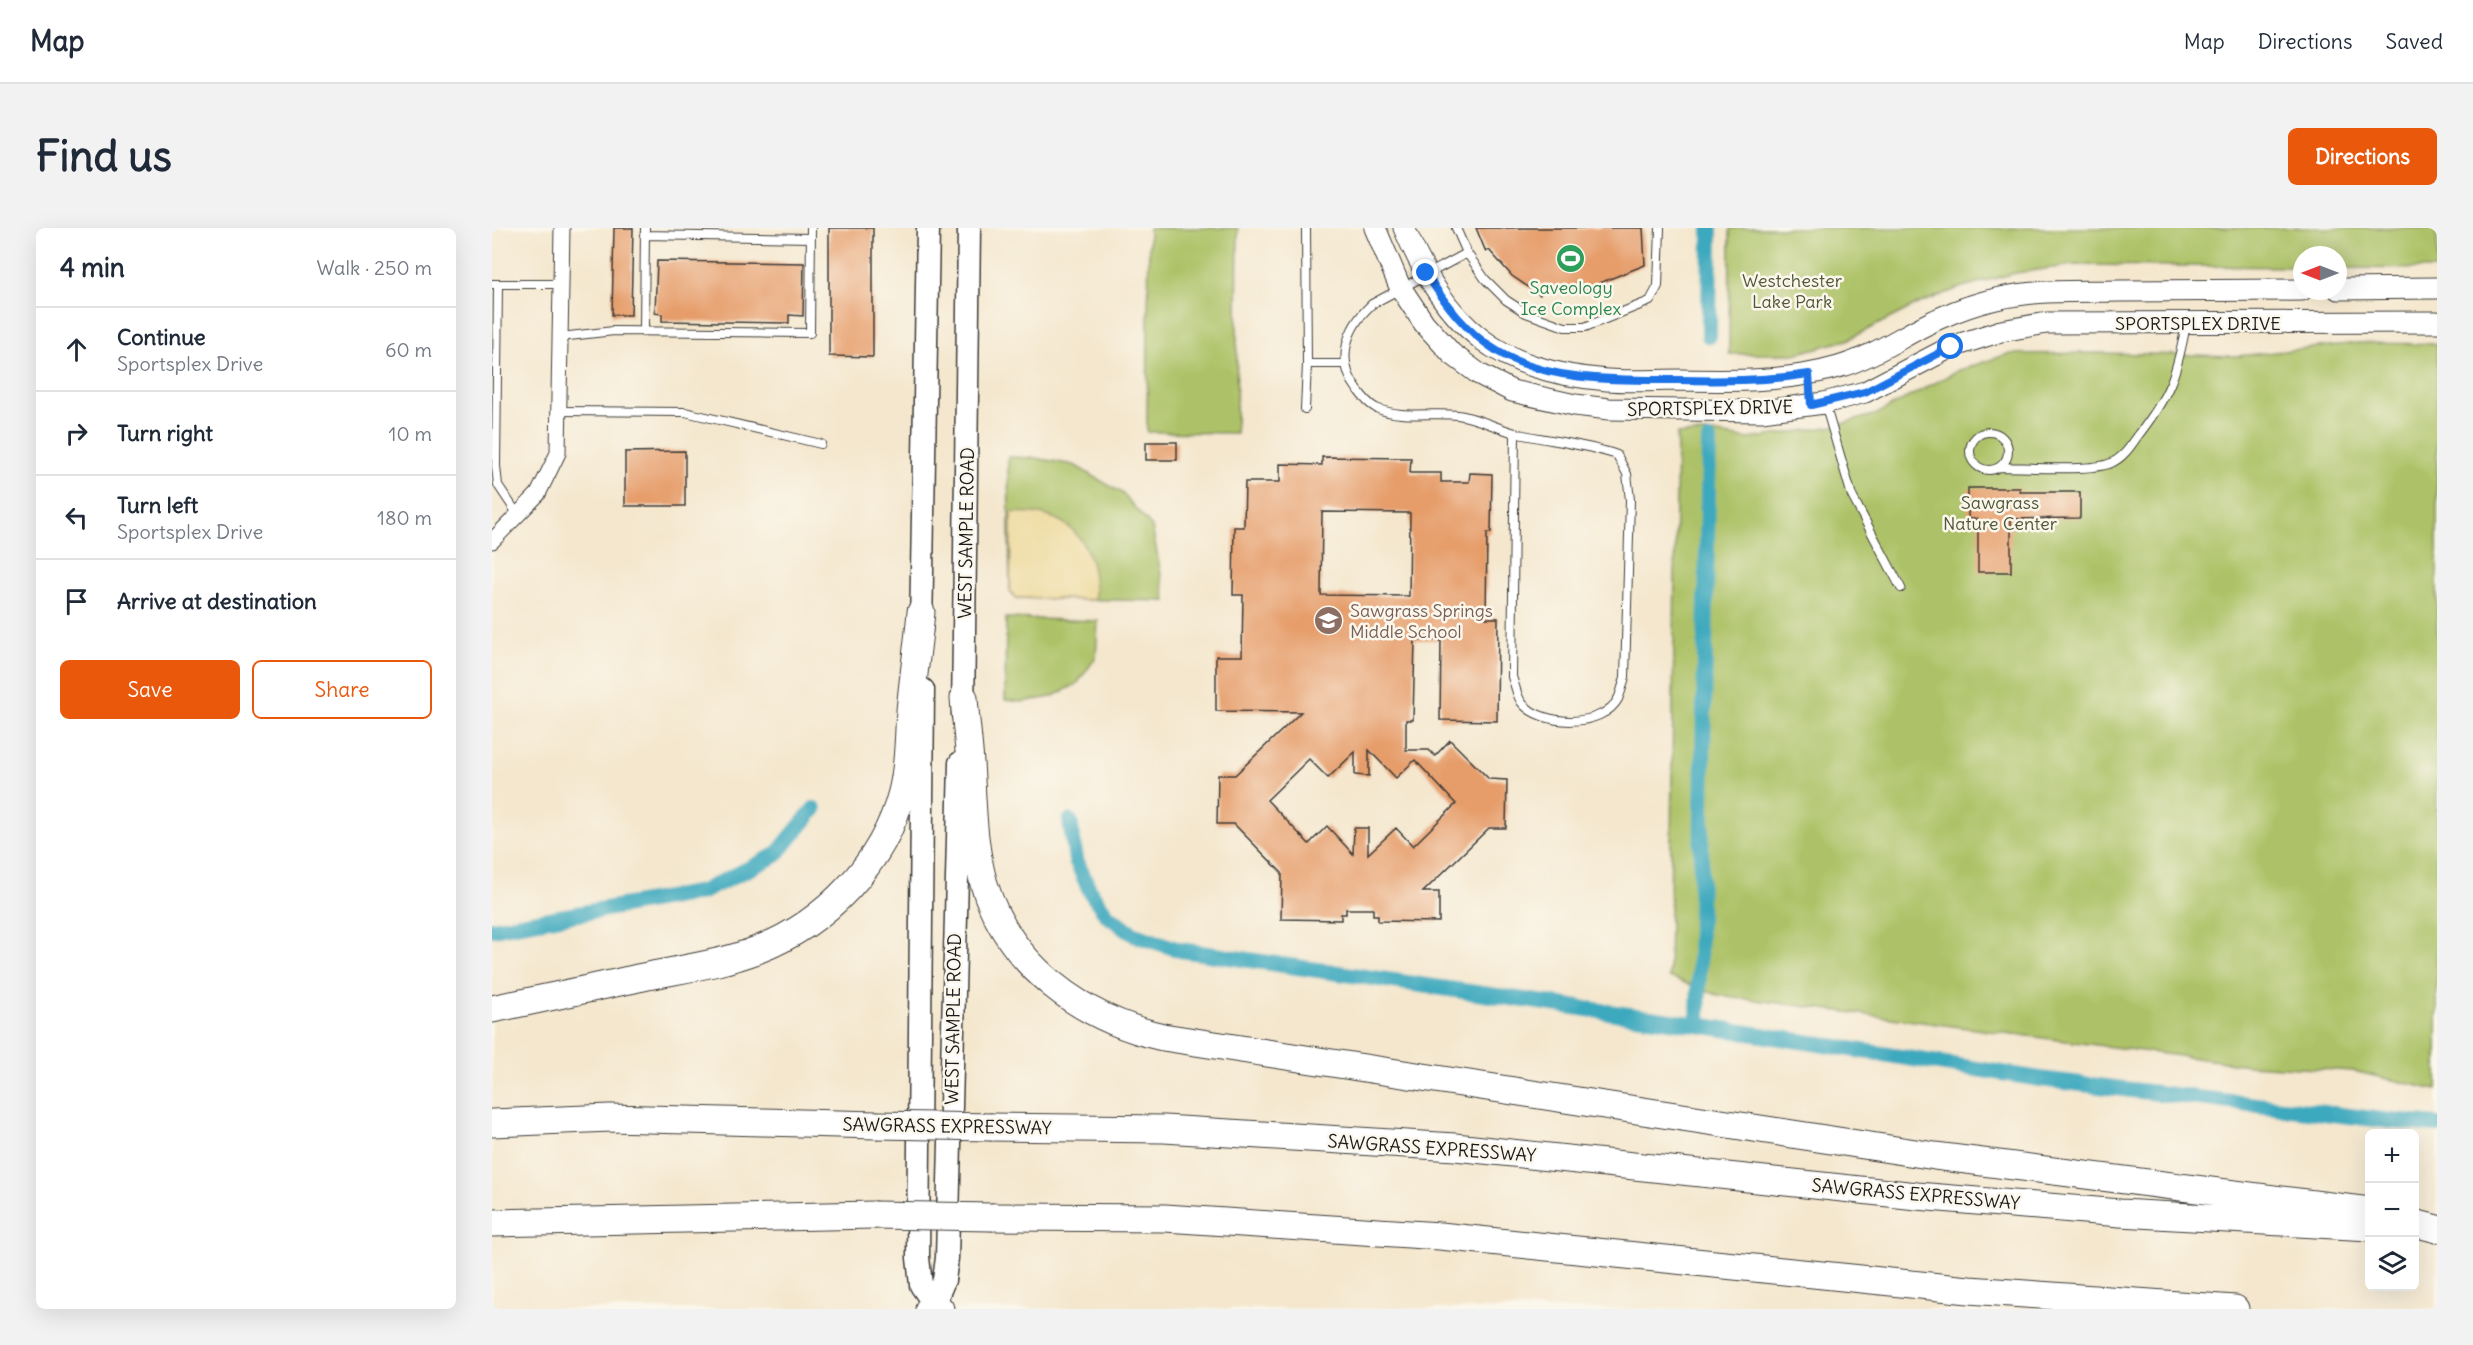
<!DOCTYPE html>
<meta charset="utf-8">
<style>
body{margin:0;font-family:Delius,sans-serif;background:#f2f2f3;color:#1f2937}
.controls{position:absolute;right:18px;bottom:18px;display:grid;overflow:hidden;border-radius:9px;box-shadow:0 6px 24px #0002}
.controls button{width:54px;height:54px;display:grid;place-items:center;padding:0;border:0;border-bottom:2px solid #e0e1e3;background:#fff;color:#1f2937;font:30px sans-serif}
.compass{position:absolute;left:1801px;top:18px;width:54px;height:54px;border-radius:50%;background:#fff;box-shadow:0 6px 24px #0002;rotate:270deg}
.stop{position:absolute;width:18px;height:18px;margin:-14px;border:4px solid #1a73e8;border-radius:50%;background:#fff}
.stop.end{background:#1a73e8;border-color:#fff;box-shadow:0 2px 6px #0008}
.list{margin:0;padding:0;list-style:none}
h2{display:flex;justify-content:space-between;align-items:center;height:78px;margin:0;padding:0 24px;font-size:26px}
h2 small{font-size:20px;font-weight:400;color:#747a83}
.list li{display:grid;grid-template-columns:39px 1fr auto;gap:18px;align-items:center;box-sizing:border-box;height:84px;padding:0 24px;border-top:2px solid #e0e1e3}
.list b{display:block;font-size:22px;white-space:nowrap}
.list p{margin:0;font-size:20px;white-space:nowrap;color:#747a83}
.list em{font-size:20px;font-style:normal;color:#747a83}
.actions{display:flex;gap:12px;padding:18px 24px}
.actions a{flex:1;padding:14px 0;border:2px solid #ea580c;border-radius:9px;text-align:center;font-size:21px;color:#ea580c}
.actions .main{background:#ea580c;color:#fff}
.icon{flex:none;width:33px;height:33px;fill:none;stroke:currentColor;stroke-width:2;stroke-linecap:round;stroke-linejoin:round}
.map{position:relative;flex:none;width:1945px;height:1081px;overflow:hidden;border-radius:9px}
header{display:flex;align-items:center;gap:36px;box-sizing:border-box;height:84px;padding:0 30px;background:#fff;border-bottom:2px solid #e0e1e3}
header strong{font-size:28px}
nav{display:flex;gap:33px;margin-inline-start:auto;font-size:21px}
.intro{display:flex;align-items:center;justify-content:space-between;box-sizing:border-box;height:144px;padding:0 36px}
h1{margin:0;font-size:42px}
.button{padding:15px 27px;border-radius:9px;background:#ea580c;color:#fff;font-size:21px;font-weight:700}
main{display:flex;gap:36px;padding:0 36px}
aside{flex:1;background:#fff;border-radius:9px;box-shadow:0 6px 24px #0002}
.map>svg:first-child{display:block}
.green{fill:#adc267;stroke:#646f42;stroke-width:1.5}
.sand{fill:#eeda9e;stroke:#857b5d;stroke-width:1.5}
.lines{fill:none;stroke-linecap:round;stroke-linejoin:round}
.canal{stroke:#3ea9be;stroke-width:16}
.building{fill:#e69d6a;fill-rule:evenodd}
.lane-casing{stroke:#3c3a37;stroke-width:10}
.street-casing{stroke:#3c3a37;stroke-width:17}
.secondary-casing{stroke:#3c3a37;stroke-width:23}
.primary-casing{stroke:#3c3a37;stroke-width:25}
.highway-casing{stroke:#3c3a37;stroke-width:29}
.lane{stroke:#fff;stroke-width:8}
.street{stroke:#fff;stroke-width:15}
.secondary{stroke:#fff;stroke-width:21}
.primary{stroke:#fff;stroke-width:22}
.highway{stroke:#fff;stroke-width:27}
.highway-bridge-casing{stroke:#3c3a37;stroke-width:29;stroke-linecap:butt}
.highway-bridge{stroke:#fff;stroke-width:27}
.route{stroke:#1a73e8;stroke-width:8}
.labels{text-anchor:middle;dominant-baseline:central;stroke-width:5;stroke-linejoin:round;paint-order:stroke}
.park-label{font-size:18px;fill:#4f5636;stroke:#fbf7ec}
.leisure-label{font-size:18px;fill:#27864d;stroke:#fbf7ec}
.street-label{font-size:18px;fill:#1c1c1c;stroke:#fbf7ec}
.education-label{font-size:18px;fill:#785e54;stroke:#fbf7ec;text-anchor:start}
</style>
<header>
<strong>Map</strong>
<nav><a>Map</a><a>Directions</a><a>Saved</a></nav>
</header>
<div class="intro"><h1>Find us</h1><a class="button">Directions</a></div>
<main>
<aside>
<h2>4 min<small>Walk · 250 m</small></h2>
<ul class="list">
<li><svg class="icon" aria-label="ahead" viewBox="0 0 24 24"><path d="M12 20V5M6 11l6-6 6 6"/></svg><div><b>Continue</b><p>Sportsplex Drive</p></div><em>60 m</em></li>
<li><svg class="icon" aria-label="right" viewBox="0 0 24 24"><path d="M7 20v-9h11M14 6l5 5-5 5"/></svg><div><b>Turn right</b></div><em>10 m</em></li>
<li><svg class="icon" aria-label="left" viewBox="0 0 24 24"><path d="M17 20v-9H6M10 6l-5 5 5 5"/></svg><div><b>Turn left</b><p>Sportsplex Drive</p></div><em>180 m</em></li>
<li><svg class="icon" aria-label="arrive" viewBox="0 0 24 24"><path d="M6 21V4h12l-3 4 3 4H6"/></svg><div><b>Arrive at destination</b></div></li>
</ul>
<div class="actions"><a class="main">Save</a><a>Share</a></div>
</aside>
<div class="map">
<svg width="1945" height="1081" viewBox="0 0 1945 1081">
<rect width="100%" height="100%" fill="#fbf7ec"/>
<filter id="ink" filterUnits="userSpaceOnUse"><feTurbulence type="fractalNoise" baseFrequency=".0167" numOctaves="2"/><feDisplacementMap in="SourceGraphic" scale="12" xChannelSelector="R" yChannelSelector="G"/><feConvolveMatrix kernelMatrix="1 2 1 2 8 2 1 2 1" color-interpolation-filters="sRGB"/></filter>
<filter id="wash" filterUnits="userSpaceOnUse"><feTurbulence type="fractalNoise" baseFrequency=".008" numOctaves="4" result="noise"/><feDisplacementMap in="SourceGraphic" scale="24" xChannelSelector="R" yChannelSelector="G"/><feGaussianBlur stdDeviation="1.35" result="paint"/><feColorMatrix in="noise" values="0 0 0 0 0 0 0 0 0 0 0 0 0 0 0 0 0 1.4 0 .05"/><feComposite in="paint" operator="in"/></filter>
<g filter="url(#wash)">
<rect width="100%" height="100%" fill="#f4e7ce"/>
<!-- green -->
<path class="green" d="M 657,0 L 746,0 L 744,205 L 655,204 Z
M 1238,0 L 1945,0 L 1945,41 L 1846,40 L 1846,27 L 1810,27 L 1810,39 L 1581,37 L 1524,45 L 1470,59 L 1426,76 L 1355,112 L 1302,126 L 1237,126 Z
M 1865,115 L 1945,116 L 1945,862 L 1861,843 L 1756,837 L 1226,767 L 1177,749 L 1185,206 L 1219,205 L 1257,211 L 1342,198 L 1385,186 L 1465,143 L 1516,126 L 1606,125 L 1746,128 Z
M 516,229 L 543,230 L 582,237 L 630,265 L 660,299 L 674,373 L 524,370 L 518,363 Z
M 514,390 L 606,393 L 604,429 L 585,456 L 559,469 L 530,474 L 513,472 Z"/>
<!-- sand -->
<path class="sand" d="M 519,284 C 529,285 541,284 552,287 C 593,297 604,335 603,372 L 524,370 L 518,363 Z"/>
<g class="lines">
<!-- canal -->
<path class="canal" d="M 1217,108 L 1218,0
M 578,593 L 584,632 L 599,665 L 615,687 L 643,707 L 688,722 L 1206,797 L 1548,851 L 1899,893 L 1945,897
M 0,701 L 210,664 L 284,627 L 322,581
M 1206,797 L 1217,212"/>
</g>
<g id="blocks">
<!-- building -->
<path class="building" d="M 122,0 L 141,0 L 139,87 L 120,87 Z
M 337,0 L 381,0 L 381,129 L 337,128 Z
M 984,0 L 1151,0 L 1153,37 L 1105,56 L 1104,64 L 1074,59 L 1073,62 L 1054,56 L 1048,67 L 1020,48 L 997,22 L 994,24 Z
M 165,33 L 312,35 L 311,88 L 297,87 L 297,95 L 170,93 L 170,86 L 163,85 Z
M 654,214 L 685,214 L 685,232 L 654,232 Z
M 193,223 L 193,278 L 133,278 L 133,224 Z
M 830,229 L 919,230 L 918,245 L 949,245 L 949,254 L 977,254 L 978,245 L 1000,246 L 999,305 L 995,305 L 994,390 L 1006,390 L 1005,493 L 948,492 L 949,412 L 923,412 L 921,492 L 914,492 L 914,522 L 937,522 L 943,528 L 958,512 L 997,551 L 1015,552 L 1014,600 L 997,600 L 931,664 L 947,664 L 947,694 L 886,693 L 886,687 L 881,687 L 881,681 L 854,681 L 854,686 L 849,686 L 849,692 L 789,691 L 790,645 L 742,596 L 725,596 L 726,547 L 743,547 L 809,484 L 724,483 L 724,428 L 750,428 L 751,367 L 741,367 L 742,299 L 752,299 L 753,254 L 788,254 L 788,236 L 830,237 ZM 830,284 L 918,285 L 917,368 L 829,367 ZM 877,522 L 904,550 L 923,532 L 964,576 L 921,618 L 904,600 L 876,626 L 876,600 L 862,600 L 861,626 L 835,598 L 817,616 L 775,572 L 817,531 L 836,550 L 863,524 L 863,547 L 877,548 Z
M 1476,260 L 1528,260 L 1528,264 L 1588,264 L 1588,290 L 1519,291 L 1519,344 L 1486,344 L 1486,291 L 1476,291 Z"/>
</g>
</g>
<g filter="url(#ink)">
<use href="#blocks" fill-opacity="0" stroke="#3c3a37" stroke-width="1.5"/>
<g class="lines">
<defs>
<path id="lane" d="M 814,0 L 815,136 L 853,136
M 964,0 L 975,25 L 993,51 L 1014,72 L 1034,85 L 1073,99 L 1093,99 L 1158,73 L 1166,58 L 1168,0
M 152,7 L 319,10
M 975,25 L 880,76 C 855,99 843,132 865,161 C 870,168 876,176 884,180 C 908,191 940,184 966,187 C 987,190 1006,201 1027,206 C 1059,213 1093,216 1125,227 L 1135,246 L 1138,272 L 1133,449 C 1131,456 1129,465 1126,471 C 1110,500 1050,499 1030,475 C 1025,469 1023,456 1020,449 L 1023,205
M 0,56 L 69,56
M 6,56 L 4,238 L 6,257 L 26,287
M 152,103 L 153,0
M 68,109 L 122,103 L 318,105 L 319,0
M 1333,176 L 1360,268 L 1409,360
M 813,181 L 815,136
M 67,183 L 193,184 L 329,216
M1478 223a19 19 0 1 1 38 0a19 19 0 1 1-38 0Z
M 1508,239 C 1533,239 1599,244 1619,235 C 1631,230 1638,219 1645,209 C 1677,168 1685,147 1694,96"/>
<path id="street" d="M 0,313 L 46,266 L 66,225 L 70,0"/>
<path id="secondary" d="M 883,0 L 908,59 L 932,95 L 960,126 L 987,146 L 1020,163 L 1083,177 L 1117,181 L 1270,183 L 1332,175 L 1373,164 L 1459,119 L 1509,103 L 1555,95 L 1945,94
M 912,0 C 955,100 1004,143 1115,152 C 1140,154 1165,152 1189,152 C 1242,153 1294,154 1346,139 C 1382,129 1414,105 1448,90 C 1466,82 1486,75 1504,71 C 1544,61 1587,64 1627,63 C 1688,63 1749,62 1810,62
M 1846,61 L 1945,60"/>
<path id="primary" d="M 429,402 L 436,0
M 431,462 L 426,1030 L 429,1057 L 442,1076 L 452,1052 L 455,1030 L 468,535
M 471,487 L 477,0"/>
<path id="highway" d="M 472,470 C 474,497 478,524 479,552 C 481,587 482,622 492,656 C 517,738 590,791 671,809 L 1443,928 L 1878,983
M 0,781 C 50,771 100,760 151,749 C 189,741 229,736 265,722 C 333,696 392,635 410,564 C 417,537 416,510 418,483 C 421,450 426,417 429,384
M 0,895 L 118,890 L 384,897
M 500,899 L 672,901 L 963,919 L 1425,968 L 1628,985 L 1878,999
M 501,989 L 673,990 L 948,1008 L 1477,1062 L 1743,1081
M 0,995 L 382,987
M 1922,995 L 1945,1001
M 437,1081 L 442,1076 L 448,1081"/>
</defs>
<!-- lane casing -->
<use href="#lane" class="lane-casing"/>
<!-- street casing -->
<use href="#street" class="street-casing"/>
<!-- secondary casing -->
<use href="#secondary" class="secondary-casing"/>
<!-- primary casing -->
<use href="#primary" class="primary-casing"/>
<!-- highway casing -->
<use href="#highway" class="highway-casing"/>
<!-- lane -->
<use href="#lane" class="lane"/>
<!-- street -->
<use href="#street" class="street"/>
<!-- secondary -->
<use href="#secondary" class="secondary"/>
<!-- primary -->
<use href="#primary" class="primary"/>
<!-- highway -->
<use href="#highway" class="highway"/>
<defs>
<path id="highway-bridge" d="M 384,897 L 500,899
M 382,987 L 501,989"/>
</defs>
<!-- highway-bridge casing -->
<use href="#highway-bridge" class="highway-bridge-casing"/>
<!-- highway-bridge -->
<use href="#highway-bridge" class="highway-bridge"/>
</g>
</g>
<g class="lines" filter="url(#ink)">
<!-- route -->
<path class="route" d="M 934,45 C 953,76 974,104 1005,123 C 1055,154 1127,152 1184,152 C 1229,153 1272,153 1317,146 L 1319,177 L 1373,164 L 1459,119"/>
</g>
<!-- icons -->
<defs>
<symbol id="stadium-disc" viewBox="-11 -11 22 22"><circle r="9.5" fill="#2e9e5b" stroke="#fbf7ec"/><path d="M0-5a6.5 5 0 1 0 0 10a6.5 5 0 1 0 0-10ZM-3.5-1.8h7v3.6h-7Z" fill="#fff"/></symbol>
<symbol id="school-disc" viewBox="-11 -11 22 22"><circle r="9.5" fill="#8d6e63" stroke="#fbf7ec"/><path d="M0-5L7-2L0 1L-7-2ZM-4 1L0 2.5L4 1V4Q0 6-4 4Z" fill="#fff"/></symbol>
</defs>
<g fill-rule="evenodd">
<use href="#stadium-disc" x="1062" y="14" width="33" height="33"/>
<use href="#school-disc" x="820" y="376" width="33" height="33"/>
</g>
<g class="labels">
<!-- park labels -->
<g class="park-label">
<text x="1300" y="52">Westchester<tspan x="1300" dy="21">Lake Park</tspan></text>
<text x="1508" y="274">Sawgrass<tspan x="1508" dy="21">Nature Center</tspan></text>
</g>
<!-- leisure labels -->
<g class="leisure-label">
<text x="1079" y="59">Saveology<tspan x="1079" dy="21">Ice Complex</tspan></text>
</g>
<!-- street labels -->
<g class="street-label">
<text x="1706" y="95">SPORTSPLEX DRIVE</text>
<text transform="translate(1218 180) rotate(-1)">SPORTSPLEX DRIVE</text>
<text transform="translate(474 305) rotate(-89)">WEST SAMPLE ROAD</text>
<text transform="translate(461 791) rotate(-89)">WEST SAMPLE ROAD</text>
<text transform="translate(455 898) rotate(1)">SAWGRASS EXPRESSWAY</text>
<text transform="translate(940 920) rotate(4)">SAWGRASS EXPRESSWAY</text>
<text transform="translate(1424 966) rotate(5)">SAWGRASS EXPRESSWAY</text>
</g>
<!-- education labels -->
<g class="education-label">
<text x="858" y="382">Sawgrass Springs<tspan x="858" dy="21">Middle School</tspan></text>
</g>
</g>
</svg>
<div class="controls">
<button>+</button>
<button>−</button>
<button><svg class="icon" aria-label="layers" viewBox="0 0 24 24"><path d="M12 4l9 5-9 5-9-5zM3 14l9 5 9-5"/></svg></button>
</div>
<svg class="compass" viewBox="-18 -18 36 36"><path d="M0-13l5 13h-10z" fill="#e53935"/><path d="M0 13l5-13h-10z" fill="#747a83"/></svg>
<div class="stop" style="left:1459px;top:119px"></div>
<div class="stop end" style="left:934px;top:45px"></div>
</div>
</main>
